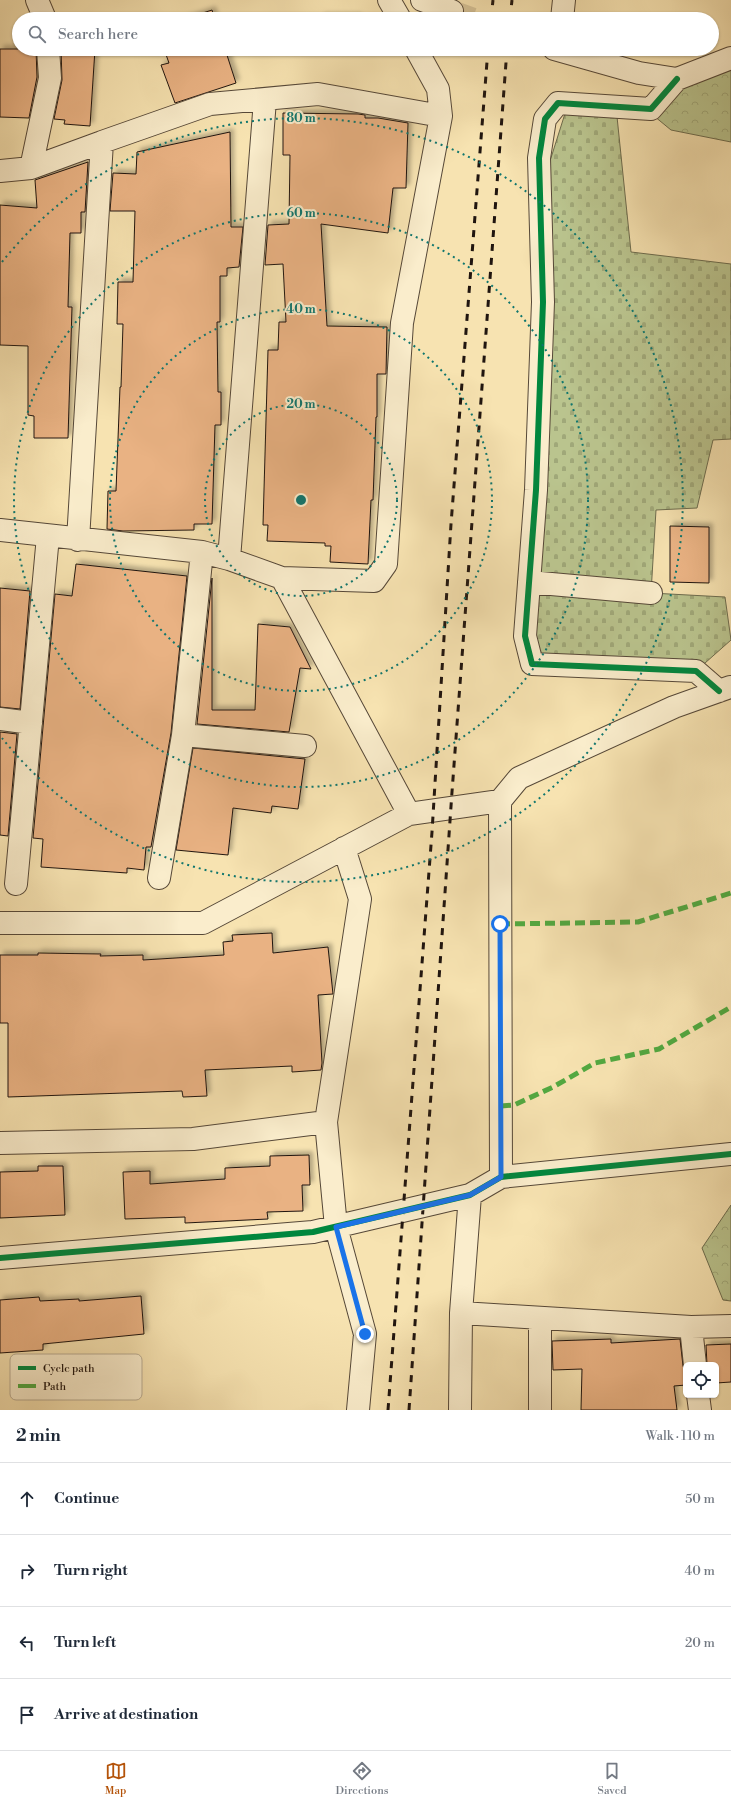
<!DOCTYPE html>
<meta charset="utf-8">
<style>
body{margin:0;font-family:"Libre Bodoni",serif;background:#f6f6f7;color:#1f2937}
.controls{position:absolute;right:12px;bottom:12px;display:grid;overflow:hidden;border-radius:6px;box-shadow:0 1px 3px #0004}
.controls button{width:36px;height:36px;display:grid;place-items:center;padding:0;border:0;border-bottom:1px solid #e0e1e3;background:#fff;color:#1f2937;font:20px sans-serif}
.stop{position:absolute;width:12px;height:12px;margin:-9px;border:3px solid #1a73e8;border-radius:50%;background:#fff}
.stop.end{background:#1a73e8;border-color:#fff;box-shadow:0 1px 4px #0008}
.list{margin:0;padding:0;list-style:none}
h2{display:flex;justify-content:space-between;align-items:center;height:52px;margin:0;padding:0 16px;font-size:17px}
h2 small{font-size:13px;font-weight:400;color:#747a83}
.list li{display:grid;grid-template-columns:26px 1fr auto;gap:12px;align-items:center;box-sizing:border-box;height:72px;padding:0 16px;border-top:1px solid #e0e1e3}
.list b{display:block;font-size:15px;white-space:nowrap}
.list em{font-size:13px;font-style:normal;color:#747a83}
.icon{flex:none;width:22px;height:22px;fill:none;stroke:currentColor;stroke-width:2;stroke-linecap:round;stroke-linejoin:round}
.map{position:relative;flex:none;width:731px;height:1410px;overflow:hidden}
.search{position:absolute;background:#fff;box-shadow:0 1px 3px #0004;left:12px;right:12px;top:12px;height:44px;display:flex;align-items:center;gap:10px;box-sizing:border-box;padding:0 14px;border-radius:22px;color:#747a83;font-size:15px}
.sheet{height:340px;background:#fff}
nav{display:flex;justify-content:space-around;align-items:center;box-sizing:border-box;height:56px;border-top:1px solid #e0e1e3;background:#fff;font-size:11px;color:#747a83}
nav a{display:grid;justify-items:center;gap:2px}
nav .on{color:#b45309}
.map>svg:first-child{display:block}
.forest{fill:url(#forest-crowns);stroke:#6d6c4e}
.cemetery{fill:url(#cemetery-stones);stroke:#6d6c4e}
.building{fill:#e9b283;stroke:#20150f;filter:url(#shadow)}
.lines{fill:none;stroke-linecap:round;stroke-linejoin:round}
.street-tunnel{stroke:#d7c499;stroke-width:22;stroke-dasharray:22 11;stroke-linecap:butt}
.street-casing{stroke:#564838;stroke-width:24}
.street{stroke:#faedcc;stroke-width:22}
.rail{stroke:#20150f;stroke-width:3;stroke-dasharray:7 7;stroke-linecap:butt}
.quiet{stroke:#52a941;stroke-width:5;stroke-dasharray:10 5;stroke-linecap:butt}
.cycleway-casing{stroke:#faedcc;stroke-width:8}
.cycleway{stroke:#00873e;stroke-width:6}
.route{stroke:#1a73e8;stroke-width:5}
.ring{fill:none;stroke:#0f766e;stroke-width:2;stroke-dasharray:2 4}
.key{fill:#faedcc;stroke:#b9ac93;stroke-width:1}
.key-label{font-size:11px;fill:#20150f}
.centre{fill:#0f766e;stroke:#faedcc;stroke-width:2}
.ring-label{font-size:12px;text-anchor:middle;font-weight:bold;fill:#0f766e;stroke:#faedcc;stroke-width:4;stroke-linejoin:round;paint-order:stroke}
</style>
<div class="map">
<svg width="731" height="1410" viewBox="0 0 731 1410">
<defs>
<pattern id="forest-crowns" width="20" height="18" patternUnits="userSpaceOnUse"><rect width="20" height="18" fill="#bac48e"/><path d="M2 6a3 3 0 1 1 6 0M12 15a3 3 0 1 1 6 0" fill="none" stroke="#a0a879"/></pattern>
<pattern id="cemetery-stones" width="16" height="16" patternUnits="userSpaceOnUse"><rect width="16" height="16" fill="#bac48e"/><path d="M2 7V4a2 2 0 0 1 4 0v3zM10 15v-3a2 2 0 0 1 4 0v3z" fill="#a0a879"/></pattern>
<filter id="shadow"><feDropShadow dx="3.5" dy="-3.5" stdDeviation="2" flood-color="#0004"/></filter>
</defs>
<rect width="100%" height="100%" fill="#f7e3b1"/>
<filter id="stains"><feTurbulence type="fractalNoise" baseFrequency=".005" numOctaves="4"/><feColorMatrix values="0 0 0 0 .2 0 0 0 0 .09 0 0 0 0 .02 0 0 0 .5 -.17"/></filter>
<radialGradient id="worn" r=".72"><stop offset=".6" stop-color="#630" stop-opacity="0"/><stop offset="1" stop-color="#630" stop-opacity=".3"/></radialGradient>
<!-- forest -->
<path class="forest" d="M 731,61 L 731,142 L 671,130 L 654,116 L 677,79 Z
M 731,1205 L 731,1301 L 723,1300 L 702,1248 Z"/>
<!-- cemetery -->
<path class="cemetery" d="M 568,104 L 616,107 L 631,252 L 731,264 L 731,439 L 713,440 L 697,508 L 656,510 L 651,593 L 725,597 L 731,640 L 696,671 L 530,655 L 550,161 Z"/>
<!-- building -->
<path class="building" d="M 212,10 L 215,19 L 184,19 Z
M 321,17 L 358,17 L 358,19 L 321,19 Z
M 0,49 L 36,49 L 37,77 L 29,118 L 0,117 Z
M 61,49 L 95,49 L 90,126 L 64,124 L 65,120 L 54,119 L 62,80 Z
M 164,49 L 225,49 L 236,83 L 175,103 L 161,65 L 169,63 Z
M 321,49 L 358,49 L 358,55 L 321,55 Z
M 283,113 L 358,114 L 365,115 L 365,118 L 378,118 L 408,123 L 406,188 L 393,188 L 388,233 L 321,224 L 327,326 L 387,327 L 386,374 L 377,374 L 377,417 L 376,417 L 373,500 L 371,500 L 368,564 L 330,562 L 331,546 L 325,546 L 325,543 L 267,541 L 268,525 L 263,525 L 268,350 L 278,350 L 279,322 L 286,322 L 283,264 L 265,265 L 268,225 L 289,224 L 290,155 L 283,155 Z
M 230,132 L 231,227 L 243,227 L 239,267 L 227,268 L 227,276 L 220,276 L 220,322 L 217,322 L 218,392 L 221,392 L 221,425 L 215,425 L 212,524 L 194,524 L 194,530 L 123,531 L 107,529 L 108,491 L 116,491 L 120,387 L 121,387 L 123,324 L 117,324 L 118,282 L 133,282 L 135,211 L 110,211 L 113,173 L 136,174 L 137,152 Z
M 88,162 L 85,212 L 81,212 L 81,233 L 70,233 L 68,307 L 72,307 L 68,438 L 34,438 L 34,416 L 28,415 L 28,346 L 0,345 L 0,205 L 37,208 L 35,180 Z
M 670,526 L 709,527 L 709,583 L 670,582 Z
M 76,564 L 187,576 L 171,733 L 151,847 L 146,847 L 144,870 L 127,868 L 127,873 L 41,867 L 43,839 L 33,838 L 55,594 L 72,596 Z
M 212,578 L 212,710 L 255,710 L 258,624 L 290,627 L 311,669 L 300,668 L 289,732 L 197,724 Z
M 0,588 L 30,591 L 20,709 L 0,707 Z
M 0,732 L 17,734 L 8,836 L 0,835 Z
M 193,748 L 305,759 L 298,809 L 272,806 L 271,813 L 233,808 L 228,855 L 176,850 Z
M 272,933 L 273,953 L 328,947 L 333,994 L 318,995 L 322,1063 L 321,1070 L 292,1072 L 292,1066 L 205,1070 L 207,1096 L 183,1097 L 182,1091 L 8,1097 L 8,1023 L 0,1023 L 0,955 L 38,955 L 38,953 L 101,954 L 100,956 L 143,955 L 143,960 L 224,955 L 223,942 L 233,941 L 232,935 Z
M 309,1155 L 310,1185 L 302,1185 L 303,1211 L 267,1212 L 268,1219 L 185,1223 L 185,1217 L 125,1219 L 123,1172 L 150,1171 L 150,1184 L 225,1179 L 225,1168 L 270,1166 L 270,1156 Z
M 38,1166 L 63,1166 L 65,1215 L 0,1218 L 0,1172 L 38,1171 Z
M 141,1296 L 144,1334 L 43,1344 L 43,1350 L 0,1353 L 0,1300 L 39,1297 L 40,1301 L 79,1299 L 79,1301 Z
M 611,1339 L 611,1343 L 680,1339 L 683,1366 L 686,1373 L 686,1385 L 674,1386 L 677,1410 L 581,1410 L 582,1369 L 553,1370 L 552,1341 Z
M 731,1344 L 731,1382 L 716,1383 L 716,1365 L 707,1365 L 706,1345 Z"/>
<g class="lines">
<!-- street-tunnel -->
<path class="street-tunnel" d="M 452,11 L 474,19"/>
<defs>
<path id="street" d="M 37,0 L 45,19
M 389,0 L 400,19
M 422,0 L 452,11
M 562,19 L 564,0
M 554,49 L 639,73 L 677,79 L 731,58
M 677,79 L 651,109 L 558,103 L 545,119 L 539,158 L 543,302 L 536,490 L 525,636 L 532,664 L 696,671 L 719,691
M 102,142 L 210,104 L 318,94 L 441,116
M 31,168 L 50,78 L 48,49
M 0,171 L 31,168 L 102,142 L 78,540
M 0,530 L 202,552 L 229,559 L 282,578 L 409,814
M 202,552 L 183,735 L 305,746
M 229,559 L 265,100
M 282,578 L 374,581 L 386,564 L 402,323 L 441,116 L 438,89 L 416,49
M 529,582 L 651,593
M 0,719 L 31,723
M 159,878 L 183,735
M 16,884 L 48,536
M 0,923 L 203,923 L 409,814 L 500,801
M 326,1122 L 336,1227 L 365,1334 L 358,1410
M 0,1143 L 193,1139 L 326,1122 L 360,899 L 344,848
M 501,1177 L 500,801 L 519,778 L 674,707 L 730,687
M 0,1258 L 313,1232 L 470,1195 L 501,1177 L 731,1154
M 461,1313 L 691,1327 L 731,1326
M 691,1327 L 695,1365
M 698,1395 L 700,1410
M 460,1410 L 461,1313 L 470,1195
M 540,1410 L 540,1318"/>
</defs>
<!-- street casing -->
<use href="#street" class="street-casing"/>
<!-- street -->
<use href="#street" class="street"/>
<!-- rail -->
<path class="rail" d="M 491,19 L 493,0
M 510,19 L 512,0
M 388,1410 L 432,832 L 451,524 L 488,49
M 409,1410 L 452,792 L 507,49"/>
<!-- quiet -->
<path class="quiet" d="M 500,924 L 638,922 L 731,893
M 501,1106 L 514,1105 L 553,1087 L 595,1063 L 659,1049 L 731,1007"/>
<defs>
<path id="cycleway" d="M 677,79 L 651,109 L 558,103 L 545,119 L 539,158 L 543,302 L 536,490 L 525,636 L 532,664 L 696,671 L 719,691
M 0,1258 L 313,1232 L 470,1195 L 501,1177 L 731,1154"/>
</defs>
<!-- cycleway casing -->
<use href="#cycleway" class="cycleway-casing"/>
<!-- cycleway -->
<use href="#cycleway" class="cycleway"/>
</g>
<g class="lines">
<!-- route -->
<path class="route" d="M 365,1334 L 336,1227 L 470,1195 L 501,1177 L 500,924"/>
</g>
<!-- distance rings -->
<g class="ring">
<circle cx="301" cy="500" r="96"/>
<circle cx="301" cy="500" r="191"/>
<circle cx="301" cy="500" r="287"/>
<path d="M2 262A382 382 0 1 1 2 738"/>
</g>
<!-- legend -->
<rect x="10" y="1354" width="132" height="46" rx="6" class="key"/>
<rect x="18" y="1366" width="18" height="4" fill="#00873e"/>
<rect x="18" y="1384" width="18" height="4" fill="#52a941"/>
<g class="key-label">
<text x="43" y="1372">Cycle path</text>
<text x="43" y="1390">Path</text>
</g>
<circle cx="301" cy="500" r="6" class="centre"/>
<g class="ring-label">
<text x="301" y="122">80 m</text>
<text x="301" y="217">60 m</text>
<text x="301" y="313">40 m</text>
<text x="301" y="408">20 m</text>
</g>
<rect width="100%" height="100%" filter="url(#stains)"/>
<rect width="100%" height="100%" fill="url(#worn)"/>
</svg>
<div class="controls">
<button><svg class="icon" aria-label="locate" viewBox="0 0 24 24"><circle cx="12" cy="12" r="6"/><path d="M12 2v4M12 18v4M2 12h4M18 12h4"/></svg></button>
</div>
<div class="stop" style="left:500px;top:924px"></div>
<div class="stop end" style="left:365px;top:1334px"></div>
<div class="search"><svg class="icon" aria-label="search" viewBox="0 0 24 24"><circle cx="10" cy="10" r="6"/><path d="M15 15l6 6"/></svg>Search here</div>
</div>
<section class="sheet">
<h2>2 min<small>Walk · 110 m</small></h2>
<ul class="list">
<li><svg class="icon" aria-label="ahead" viewBox="0 0 24 24"><path d="M12 20V5M6 11l6-6 6 6"/></svg><div><b>Continue</b></div><em>50 m</em></li>
<li><svg class="icon" aria-label="right" viewBox="0 0 24 24"><path d="M7 20v-9h11M14 6l5 5-5 5"/></svg><div><b>Turn right</b></div><em>40 m</em></li>
<li><svg class="icon" aria-label="left" viewBox="0 0 24 24"><path d="M17 20v-9H6M10 6l-5 5 5 5"/></svg><div><b>Turn left</b></div><em>20 m</em></li>
<li><svg class="icon" aria-label="arrive" viewBox="0 0 24 24"><path d="M6 21V4h12l-3 4 3 4H6"/></svg><div><b>Arrive at destination</b></div></li>
</ul>
</section>
<nav>
<a class="on"><svg class="icon" aria-label="map" viewBox="0 0 24 24"><path d="M3 6l6-2 6 2 6-2v14l-6 2-6-2-6 2zM9 4v14M15 6v14"/></svg>Map</a>
<a><svg class="icon" aria-label="directions" viewBox="0 0 24 24"><path d="M12 3l9 9-9 9-9-9zM9 14v-3h6M13 9l2 2-2 2"/></svg>Directions</a>
<a><svg class="icon" aria-label="saved" viewBox="0 0 24 24"><path d="M7 4h10v16l-5-4-5 4z"/></svg>Saved</a>
</nav>
